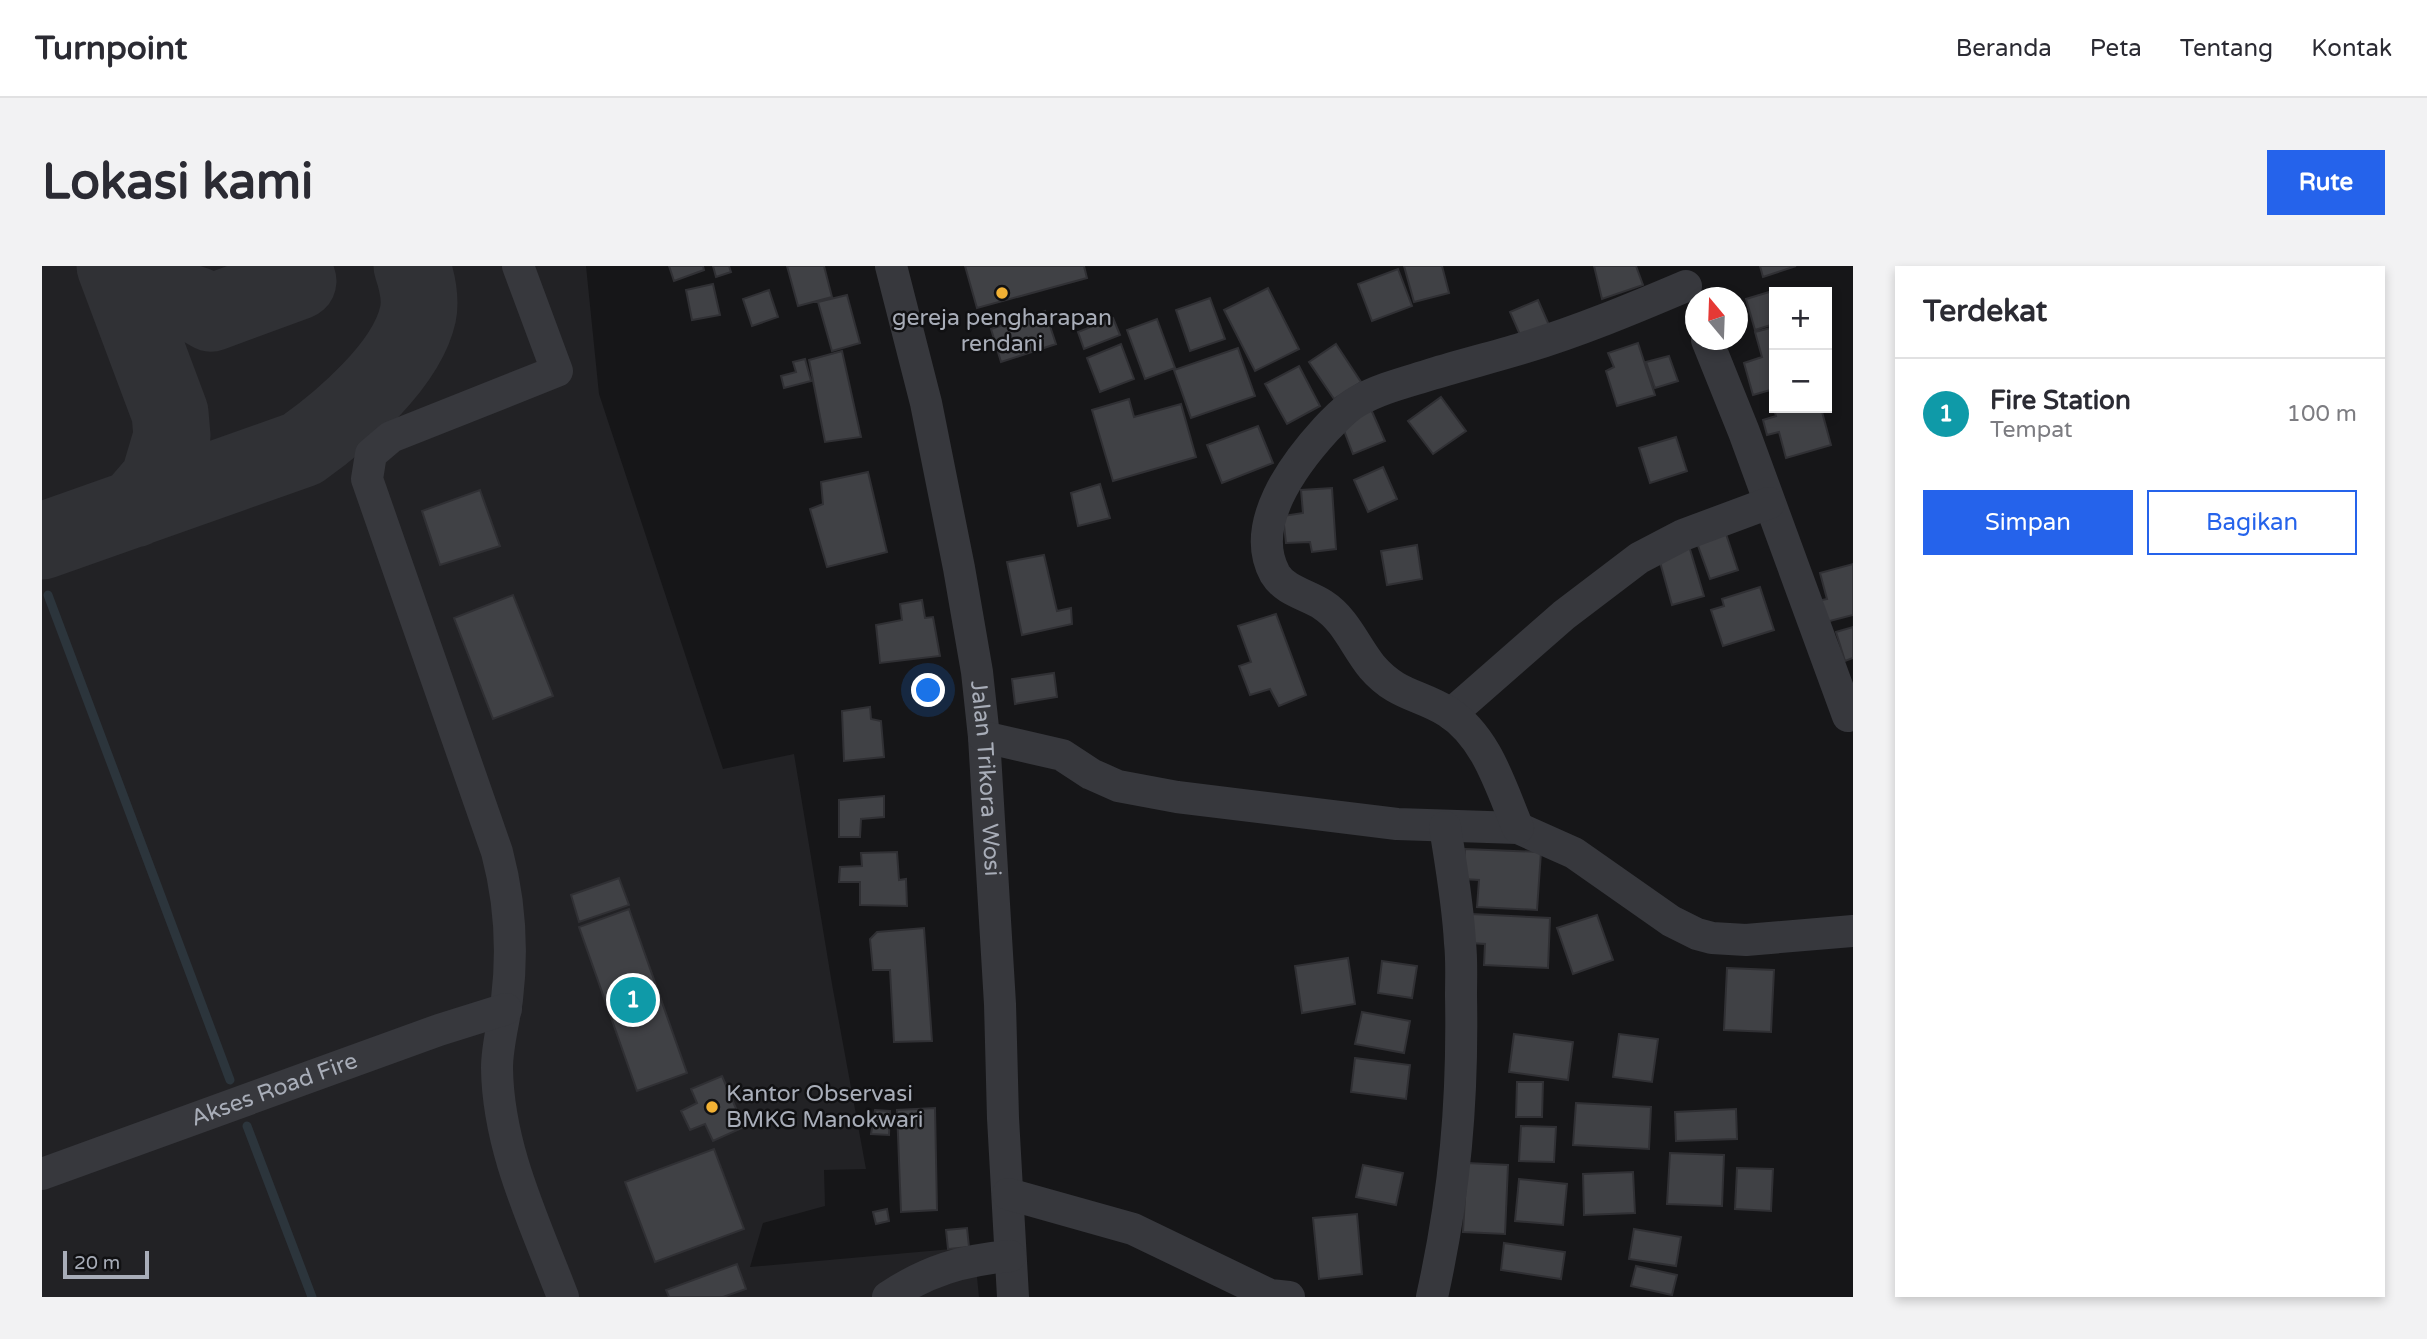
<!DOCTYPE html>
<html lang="id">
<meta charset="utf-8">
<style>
body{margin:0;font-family:"Varela Round",sans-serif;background:#f2f2f3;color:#2b2b33}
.controls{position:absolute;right:21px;top:21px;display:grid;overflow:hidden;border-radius:0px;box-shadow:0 4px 10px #0003}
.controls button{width:63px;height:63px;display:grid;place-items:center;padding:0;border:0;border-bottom:2px solid #e1e1e2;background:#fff;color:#2b2b33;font:35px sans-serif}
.compass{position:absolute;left:1643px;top:21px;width:63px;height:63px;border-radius:50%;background:#fff;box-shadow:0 4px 10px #0003;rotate:341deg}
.scale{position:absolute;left:21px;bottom:18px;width:86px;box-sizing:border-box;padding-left:7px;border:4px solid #a8adb8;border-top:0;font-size:19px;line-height:24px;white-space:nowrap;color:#a8adb8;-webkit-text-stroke:5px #111113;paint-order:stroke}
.you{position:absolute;left:887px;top:425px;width:24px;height:24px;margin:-18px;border:5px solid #fff;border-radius:50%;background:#1a73e8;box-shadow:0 0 0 10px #1a73e833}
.badge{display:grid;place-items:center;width:46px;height:46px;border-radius:50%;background:#2563eb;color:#fff;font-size:23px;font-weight:700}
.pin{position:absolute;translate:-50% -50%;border:4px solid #fff;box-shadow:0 2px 7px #0006}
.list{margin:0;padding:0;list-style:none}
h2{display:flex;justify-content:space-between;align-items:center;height:91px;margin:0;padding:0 28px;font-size:30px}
h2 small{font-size:23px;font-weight:400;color:#7c7c81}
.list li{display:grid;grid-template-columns:46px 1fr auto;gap:21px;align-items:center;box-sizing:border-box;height:112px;padding:0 28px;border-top:2px solid #e1e1e2}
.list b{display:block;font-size:26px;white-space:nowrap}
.list p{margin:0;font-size:23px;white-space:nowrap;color:#7c7c81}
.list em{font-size:23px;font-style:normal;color:#7c7c81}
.actions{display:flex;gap:14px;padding:21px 28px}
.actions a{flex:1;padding:16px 0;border:2px solid #2563eb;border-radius:0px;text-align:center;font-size:24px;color:#2563eb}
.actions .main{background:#2563eb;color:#fff}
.map{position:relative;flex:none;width:1811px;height:1031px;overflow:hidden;border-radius:0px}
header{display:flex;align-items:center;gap:42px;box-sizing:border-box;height:98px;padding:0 35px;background:#fff;border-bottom:2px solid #e1e1e2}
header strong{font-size:33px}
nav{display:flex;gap:38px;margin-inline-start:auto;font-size:24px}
.intro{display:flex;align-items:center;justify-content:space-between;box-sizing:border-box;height:168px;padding:0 42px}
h1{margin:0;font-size:49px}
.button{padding:18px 32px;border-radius:0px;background:#2563eb;color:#fff;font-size:24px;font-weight:700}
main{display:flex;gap:42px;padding:0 42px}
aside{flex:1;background:#fff;border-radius:0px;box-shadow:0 4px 10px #0003}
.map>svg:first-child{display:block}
.built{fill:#222225}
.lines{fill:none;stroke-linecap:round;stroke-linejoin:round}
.stream{stroke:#2c353c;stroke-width:9}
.taxiway{stroke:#303135;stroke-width:77}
.building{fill:#404145;stroke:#303034;stroke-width:2}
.minor{stroke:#37383d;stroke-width:32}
.poi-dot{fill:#f2b134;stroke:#111113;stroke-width:2.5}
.labels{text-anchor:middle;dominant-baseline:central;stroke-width:5;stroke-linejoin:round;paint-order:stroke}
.poi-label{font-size:23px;fill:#a8adb8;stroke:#111113}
.street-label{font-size:23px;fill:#a8adb8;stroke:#111113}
</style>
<header>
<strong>Turnpoint</strong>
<nav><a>Beranda</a><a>Peta</a><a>Tentang</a><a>Kontak</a></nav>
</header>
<div class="intro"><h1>Lokasi kami</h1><a class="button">Rute</a></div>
<main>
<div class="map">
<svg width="1811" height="1031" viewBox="0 0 1811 1031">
<rect width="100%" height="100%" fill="#161618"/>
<!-- built -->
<path class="built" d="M 0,0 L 544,0 L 557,128 L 681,503 L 752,488 L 790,718 L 824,903 L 782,904 L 783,940 L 721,957 L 708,1001 L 932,981 L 937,1031 L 0,1031 Z"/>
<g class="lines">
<!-- stream -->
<path class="stream" d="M 6,329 L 188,814
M 205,860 L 270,1031"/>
<!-- taxiway -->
<path class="taxiway" d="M 73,0 L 128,147 L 130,170 L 117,214 L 92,243
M 96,59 C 115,29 140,29 169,47 L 256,15
M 0,275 L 260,183 C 301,154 365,99 376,48 C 379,33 375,15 370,0"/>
</g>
<!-- building -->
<path class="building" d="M 627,0 L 661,0 L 662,4 L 632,15 Z
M 671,0 L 687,0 L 689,6 L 674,11 Z
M 745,0 L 782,0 L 790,31 L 756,40 Z
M 923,0 L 1042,0 L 1045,12 L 935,42 Z
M 1362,0 L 1400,0 L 1407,27 L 1372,36 Z
M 1552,0 L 1594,0 L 1601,19 L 1560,33 Z
M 1718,0 L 1754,0 L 1721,11 Z
M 1356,3 L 1370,40 L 1330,55 L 1316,18 Z
M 671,18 L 678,49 L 650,54 L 644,24 Z
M 1226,22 L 1257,83 L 1213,105 L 1182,44 Z
M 1737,23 L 1738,26 L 1732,26 L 1732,58 L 1713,64 L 1704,33 Z
M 727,24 L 736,51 L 710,60 L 701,33 Z
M 805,29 L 818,77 L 790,85 L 776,36 Z
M 1168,32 L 1183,73 L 1148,85 L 1134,44 Z
M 1496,34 L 1510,66 L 1482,78 L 1468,46 Z
M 1003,45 L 1014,78 L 959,96 L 949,63 Z
M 1071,52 L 1078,69 L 1042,83 L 1036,66 Z
M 1115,53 L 1133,102 L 1103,113 L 1085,64 Z
M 1732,61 L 1732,123 L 1711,129 L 1702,97 L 1720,91 L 1713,66 Z
M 1596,77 L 1613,129 L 1575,140 L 1564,105 L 1572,101 L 1566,87 Z
M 1079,78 L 1092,113 L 1058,126 L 1045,92 Z
M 1294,78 L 1319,116 L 1292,133 L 1267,96 Z
M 1196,82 L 1213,130 L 1149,152 L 1132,104 Z
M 800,85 L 819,171 L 783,176 L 767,94 Z
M 1627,90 L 1636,115 L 1613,122 L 1604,96 Z
M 763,93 L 769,115 L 742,122 L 739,110 L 754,106 L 751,96 Z
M 1257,100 L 1278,140 L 1245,158 L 1223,118 Z
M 1399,131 L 1424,165 L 1391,188 L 1366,155 Z
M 1087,133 L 1092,151 L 1139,138 L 1154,191 L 1071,215 L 1050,144 Z
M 1732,133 L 1732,142 L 1779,142 L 1789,179 L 1744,192 L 1737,166 L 1725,169 L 1721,154 L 1734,150 L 1729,134 Z
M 1328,141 L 1343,175 L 1311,188 L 1298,154 Z
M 1216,160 L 1231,197 L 1180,217 L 1165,179 Z
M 1634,171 L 1645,205 L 1608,217 L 1597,182 Z
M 1341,201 L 1355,233 L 1326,246 L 1312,214 Z
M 826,206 L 845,286 L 785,301 L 768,243 L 781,238 L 779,216 Z
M 1058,218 L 1068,252 L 1036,260 L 1029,227 Z
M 1290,222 L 1294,283 L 1270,286 L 1268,276 L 1244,277 L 1241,250 L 1261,247 L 1259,224 Z
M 438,224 L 458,280 L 398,299 L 380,245 Z
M 1684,268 L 1696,304 L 1668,313 L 1655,277 Z
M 1375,279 L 1380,313 L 1345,319 L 1339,285 Z
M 1647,280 L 1662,330 L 1630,339 L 1616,289 Z
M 1002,289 L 1015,345 L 1029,342 L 1030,358 L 980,369 L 965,296 Z
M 1811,298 L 1811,349 L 1780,357 L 1775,335 L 1785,333 L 1778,307 Z
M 1718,321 L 1732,364 L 1681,380 L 1669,344 L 1682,340 L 1680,333 Z
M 471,329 L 511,430 L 451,453 L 412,352 Z
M 880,334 L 883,352 L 891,351 L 898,390 L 838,397 L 834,359 L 860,354 L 858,338 Z
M 1234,348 L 1264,429 L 1237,440 L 1228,423 L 1208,429 L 1197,400 L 1209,396 L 1196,360 Z
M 1811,361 L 1811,392 L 1803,395 L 1794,366 Z
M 1012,407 L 1015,431 L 973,438 L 970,413 Z
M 828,441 L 829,453 L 839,455 L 842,491 L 802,495 L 800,445 Z
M 842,530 L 842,551 L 819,553 L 818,571 L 797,571 L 797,534 Z
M 1423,583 L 1499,586 L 1495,644 L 1435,641 L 1437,614 L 1421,613 Z
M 855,586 L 857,614 L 864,613 L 865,640 L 818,639 L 818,616 L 797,616 L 798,601 L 820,600 L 819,587 Z
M 577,612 L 587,639 L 537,656 L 529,629 Z
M 587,643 L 645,807 L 595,825 L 537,661 Z
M 1429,648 L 1508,652 L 1506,702 L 1442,699 L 1443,678 L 1428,677 Z
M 1555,649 L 1571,694 L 1531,708 L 1515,662 Z
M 882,662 L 890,775 L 852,776 L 848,704 L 831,704 L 828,673 L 835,666 Z
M 1306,692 L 1313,738 L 1260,747 L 1253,700 Z
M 1340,695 L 1375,700 L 1370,732 L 1336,727 Z
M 1685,702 L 1732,704 L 1729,766 L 1682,764 Z
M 1320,746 L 1368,755 L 1362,787 L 1313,778 Z
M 1472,768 L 1531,776 L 1526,814 L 1467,806 Z
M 1577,768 L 1616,773 L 1610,816 L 1571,811 Z
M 1313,792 L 1368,799 L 1364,833 L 1309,826 Z
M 680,810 L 702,861 L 671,875 L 663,858 L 648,864 L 639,845 L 655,837 L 649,823 Z
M 1475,816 L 1501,816 L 1500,851 L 1474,851 Z
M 1534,837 L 1609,841 L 1607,883 L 1531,879 Z
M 893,842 L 895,944 L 859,946 L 855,844 Z
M 1694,843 L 1695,873 L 1634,875 L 1633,846 Z
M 833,844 L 848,845 L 847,869 L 829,868 Z
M 1479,860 L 1514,861 L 1512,896 L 1477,895 Z
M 672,883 L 702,963 L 613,996 L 583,916 Z
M 1628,887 L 1682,889 L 1680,940 L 1625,938 Z
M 1425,897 L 1466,899 L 1463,968 L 1421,966 Z
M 1321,899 L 1361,907 L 1354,939 L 1314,931 Z
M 1695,902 L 1731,903 L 1729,945 L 1693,943 Z
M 1591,906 L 1593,947 L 1542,949 L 1541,908 Z
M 1477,913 L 1525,918 L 1521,959 L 1473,955 Z
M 845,943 L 847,955 L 834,958 L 831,946 Z
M 1315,948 L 1320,1008 L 1277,1013 L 1271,952 Z
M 925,962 L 927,981 L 906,983 L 904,964 Z
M 1592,963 L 1639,971 L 1634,1000 L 1587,993 Z
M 1462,977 L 1523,986 L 1519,1013 L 1459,1004 Z
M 695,998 L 704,1023 L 681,1031 L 627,1031 L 624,1024 Z
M 1594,1000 L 1635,1009 L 1630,1029 L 1589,1020 Z"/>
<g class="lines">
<!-- minor -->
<g class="minor">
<path d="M 476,0 L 515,105 L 349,171 L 329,188 L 325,213 L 455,586 C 468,635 471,683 465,733 C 462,756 455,779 455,802 C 456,883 493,957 521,1031"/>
<path id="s1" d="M 849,0 L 884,137 L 917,302 L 935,406 L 942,471 L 958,738 L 961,852 L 971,1031"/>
<path d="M 1665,74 L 1702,166 L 1806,450"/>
<path d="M 1409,448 L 1522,349 L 1597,292 L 1641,269 L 1727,237"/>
<path d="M 942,471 L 1020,489 L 1049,508 L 1076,520 L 1135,531 L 1355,558 L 1476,562 L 1532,587 L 1629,655 L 1655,668 L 1670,672 L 1704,674 L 1811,665"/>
<path d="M 1476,562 C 1459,522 1445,471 1406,446 C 1377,428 1355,430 1330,401 C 1313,380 1304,354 1281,339 C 1266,329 1243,325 1233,308 C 1206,259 1252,198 1284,163 C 1294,153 1303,142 1316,135 C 1339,122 1365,116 1390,108 C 1420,99 1451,91 1481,82 C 1537,65 1590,43 1644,20"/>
<path id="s2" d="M 0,908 L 397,764 L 464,743"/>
<path d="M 966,928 L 1091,963 L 1228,1029 L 1247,1031"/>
<path d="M 846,1031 C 885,1005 921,994 968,990"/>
<path d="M 1390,1031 C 1413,927 1421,836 1419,730 C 1419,712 1420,694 1418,677 C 1416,638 1409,599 1403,561"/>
</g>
</g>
<!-- markers -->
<g class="poi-dot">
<circle cx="960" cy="27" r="7"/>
<circle cx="670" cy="841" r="7"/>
</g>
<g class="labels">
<!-- poi labels -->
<g class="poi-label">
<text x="960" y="52">gereja pengharapan<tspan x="960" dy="26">rendani</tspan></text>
<text x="684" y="828" text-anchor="start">Kantor Observasi<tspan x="684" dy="26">BMKG Manokwari</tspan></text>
</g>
<!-- street labels -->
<g class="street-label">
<text stroke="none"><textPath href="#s1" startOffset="522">Jalan Trikora Wosi</textPath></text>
<text stroke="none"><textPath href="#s2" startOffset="247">Akses Road Fire</textPath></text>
</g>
</g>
</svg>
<div class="controls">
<button>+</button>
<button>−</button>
</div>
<svg class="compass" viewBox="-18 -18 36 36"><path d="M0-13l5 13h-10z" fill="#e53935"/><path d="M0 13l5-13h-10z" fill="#7c7c81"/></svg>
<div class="scale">20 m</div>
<div class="you"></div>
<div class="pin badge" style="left:591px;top:734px;background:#0f9aa8">1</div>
</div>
<aside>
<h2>Terdekat<small></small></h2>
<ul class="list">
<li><span class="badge" style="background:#0f9aa8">1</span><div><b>Fire Station</b><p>Tempat</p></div><em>100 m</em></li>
</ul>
<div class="actions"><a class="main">Simpan</a><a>Bagikan</a></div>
</aside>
</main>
